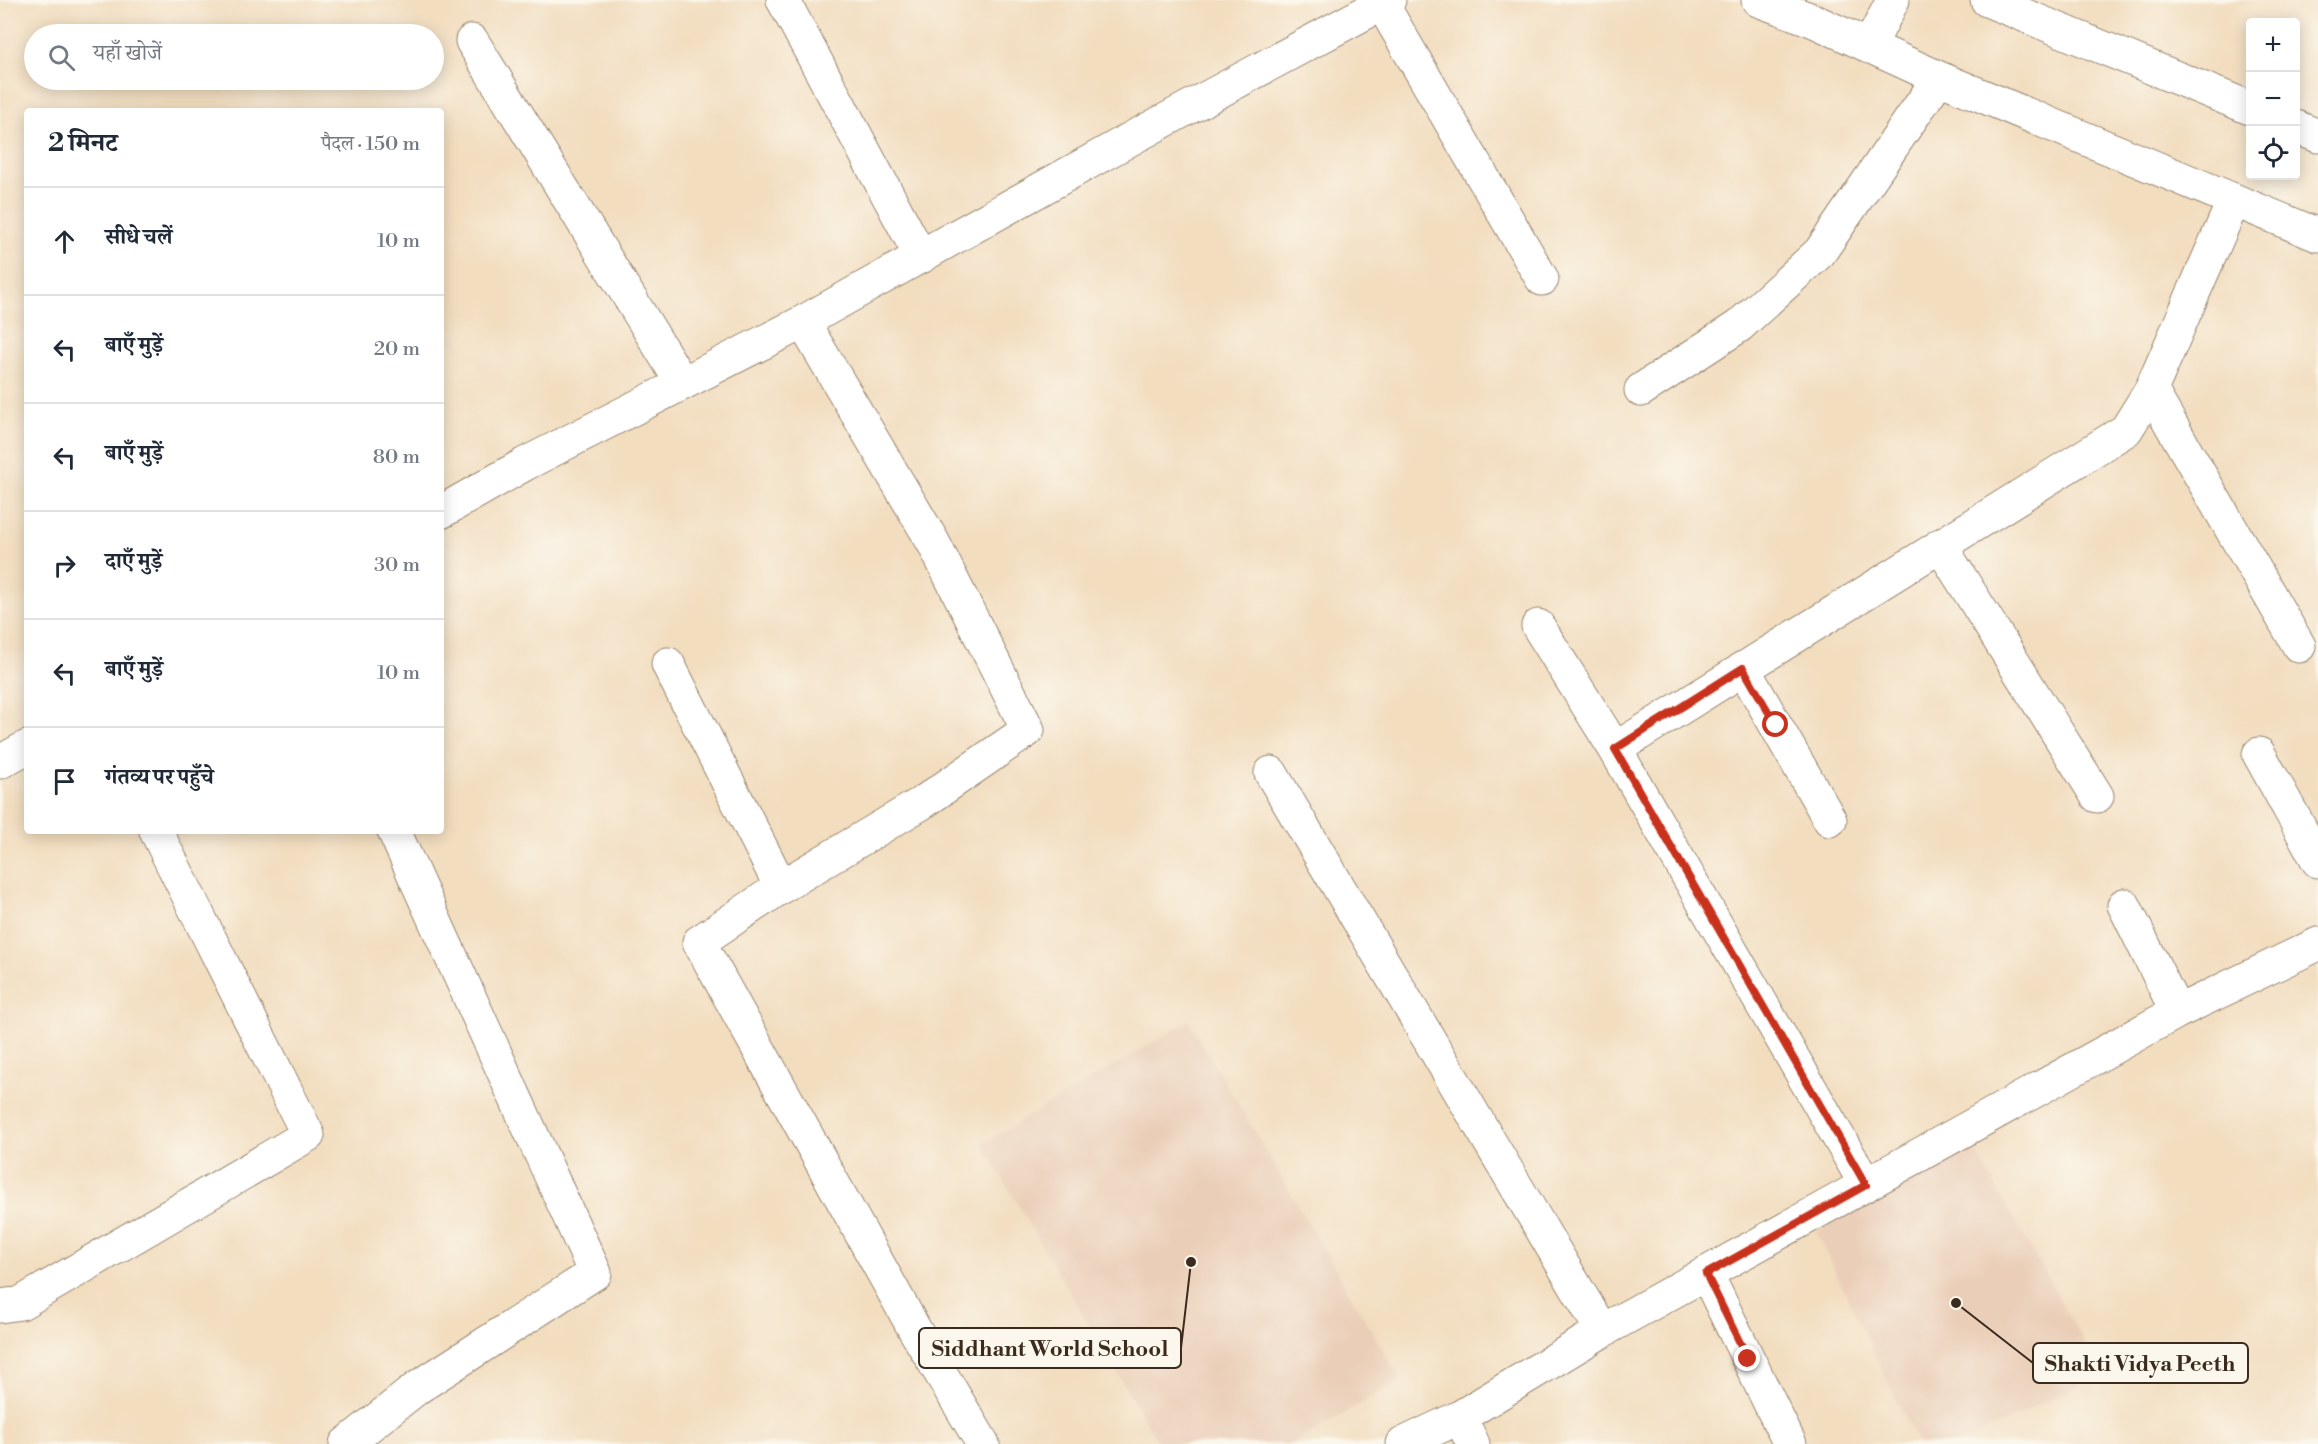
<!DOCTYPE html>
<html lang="hi">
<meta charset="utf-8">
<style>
body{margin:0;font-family:"Libre Bodoni","Noto Serif Devanagari",serif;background:#f2f2f3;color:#1f2937}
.controls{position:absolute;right:18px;top:18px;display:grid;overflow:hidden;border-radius:6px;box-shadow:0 3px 15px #0003}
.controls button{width:54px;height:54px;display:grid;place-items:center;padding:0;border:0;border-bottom:2px solid #e0e1e3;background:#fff;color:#1f2937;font:30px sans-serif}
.stop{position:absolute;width:18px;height:18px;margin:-14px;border:4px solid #c8321e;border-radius:50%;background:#fff}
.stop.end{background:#c8321e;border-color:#fff;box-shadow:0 2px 6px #0008}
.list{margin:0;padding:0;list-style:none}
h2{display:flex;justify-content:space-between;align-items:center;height:78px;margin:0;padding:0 24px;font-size:26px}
h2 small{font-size:20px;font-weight:400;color:#747a83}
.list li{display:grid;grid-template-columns:39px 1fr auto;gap:18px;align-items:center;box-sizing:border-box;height:108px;padding:0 24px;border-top:2px solid #e0e1e3}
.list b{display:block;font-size:22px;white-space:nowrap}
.list em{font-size:20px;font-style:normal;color:#747a83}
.icon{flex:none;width:33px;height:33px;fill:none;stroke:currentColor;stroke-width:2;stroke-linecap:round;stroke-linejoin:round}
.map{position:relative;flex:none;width:2318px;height:1444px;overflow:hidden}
.search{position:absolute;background:#fff;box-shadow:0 3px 15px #0003;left:24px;top:24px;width:420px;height:66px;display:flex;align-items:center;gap:15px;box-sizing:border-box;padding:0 21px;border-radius:33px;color:#747a83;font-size:22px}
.panel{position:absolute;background:#fff;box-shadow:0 3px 15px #0003;left:24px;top:108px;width:420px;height:726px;border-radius:6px}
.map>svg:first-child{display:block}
.built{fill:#eaceb7}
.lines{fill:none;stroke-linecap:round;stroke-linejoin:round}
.minor-casing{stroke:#96846e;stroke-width:35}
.minor{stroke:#fff;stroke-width:33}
.route{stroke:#c8321e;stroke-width:8}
.leader{fill:none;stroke:#3b2a1e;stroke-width:2}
.callout-dot{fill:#3b2a1e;stroke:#fbf7ec;stroke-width:2}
.callout{fill:#fbf7ec;stroke:#3b2a1e;stroke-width:2}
.callout-label{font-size:22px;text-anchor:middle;font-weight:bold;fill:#3b2a1e}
</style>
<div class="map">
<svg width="2318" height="1444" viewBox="0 0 2318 1444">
<rect width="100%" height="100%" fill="#fbf7ec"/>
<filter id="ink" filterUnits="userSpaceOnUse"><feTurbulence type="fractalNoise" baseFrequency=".0167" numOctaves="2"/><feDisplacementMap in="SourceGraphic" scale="12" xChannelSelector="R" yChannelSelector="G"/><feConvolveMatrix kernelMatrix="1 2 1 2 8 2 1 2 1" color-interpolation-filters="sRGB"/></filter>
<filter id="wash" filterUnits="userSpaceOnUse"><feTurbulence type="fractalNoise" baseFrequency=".008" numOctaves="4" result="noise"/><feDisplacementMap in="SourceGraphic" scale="24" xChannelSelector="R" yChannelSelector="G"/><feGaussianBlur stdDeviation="1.35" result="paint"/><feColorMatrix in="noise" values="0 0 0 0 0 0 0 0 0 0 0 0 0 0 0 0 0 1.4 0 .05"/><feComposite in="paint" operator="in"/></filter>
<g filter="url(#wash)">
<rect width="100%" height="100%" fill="#f2ddbf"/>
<!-- built -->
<path class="built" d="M 1189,1021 L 1401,1380 L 1292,1444 L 1159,1444 L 982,1144 Z
M 1972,1145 L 2102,1374 L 1958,1444 L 1918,1444 L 1816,1232 Z"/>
</g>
<g filter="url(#ink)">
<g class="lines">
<defs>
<path id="minor" d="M 783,0 L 921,257
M 1758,0 L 1812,20 L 1939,78 L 2318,235
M 1987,0 L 2250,108
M 1382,4 L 1542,279
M 472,41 L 682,383
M 1869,47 L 1893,0
M 2296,127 L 2318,136
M 1641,390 L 1739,326 L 1820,252 L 1939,78
M 2151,390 L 2299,646
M 441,512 L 525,464 L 803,322
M 1940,545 L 2097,796
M 1538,626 L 1615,749 L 2126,430 L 2151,390 L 2234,200
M 668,664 L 781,887 L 925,801 L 1028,730 L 933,542 L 803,322 L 1134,137 L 1389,0
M 1743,668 L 1830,820
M 1615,749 L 1866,1185
M 2259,754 L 2318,861
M 0,762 L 27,747
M 1271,773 L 1602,1331
M 781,887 L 699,942 L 916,1332 L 983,1444
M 2124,905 L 2177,1012
M 1706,1273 L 1790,1444
M 0,1306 L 21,1303 L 308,1135 L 156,831
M 346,1444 L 417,1388 L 595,1273 L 394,831
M 1403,1444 L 1460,1417
M 1473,1444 L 1460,1417 L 1602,1331 L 2177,1012 L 2318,944"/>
</defs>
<!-- minor casing -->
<use href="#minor" class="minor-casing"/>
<!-- minor -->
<use href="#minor" class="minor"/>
</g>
</g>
<g class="lines" filter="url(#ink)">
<!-- route -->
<path class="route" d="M 1748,1359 L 1706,1274 L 1866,1185 L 1615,749 L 1743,668 L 1776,725"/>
</g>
<!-- callouts -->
<path class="leader" d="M1191 1262L1181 1348M1956 1303L2033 1363"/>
<g class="callout-dot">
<circle cx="1191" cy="1262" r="6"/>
<circle cx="1956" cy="1303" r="6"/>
</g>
<g class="callout">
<rect x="919" y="1328" width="262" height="40" rx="6"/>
<rect x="2033" y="1343" width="215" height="40" rx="6"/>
</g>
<g class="callout-label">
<text x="1050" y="1356">Siddhant World School</text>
<text x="2140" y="1371">Shakti Vidya Peeth</text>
</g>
</svg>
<div class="controls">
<button>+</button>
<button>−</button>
<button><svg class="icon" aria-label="locate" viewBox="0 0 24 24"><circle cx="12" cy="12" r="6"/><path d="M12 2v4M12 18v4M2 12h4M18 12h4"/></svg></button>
</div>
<div class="stop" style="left:1776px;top:725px"></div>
<div class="stop end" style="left:1748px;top:1359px"></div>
<div class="search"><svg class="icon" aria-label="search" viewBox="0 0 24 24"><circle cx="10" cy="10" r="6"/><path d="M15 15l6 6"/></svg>यहाँ खोजें</div>
<section class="panel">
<h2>2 मिनट<small>पैदल · 150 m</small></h2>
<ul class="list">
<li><svg class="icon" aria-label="ahead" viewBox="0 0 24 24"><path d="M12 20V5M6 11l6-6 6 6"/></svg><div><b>सीधे चलें</b></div><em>10 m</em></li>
<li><svg class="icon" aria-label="left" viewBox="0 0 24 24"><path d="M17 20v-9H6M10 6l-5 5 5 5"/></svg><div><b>बाएँ मुड़ें</b></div><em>20 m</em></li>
<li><svg class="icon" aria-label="left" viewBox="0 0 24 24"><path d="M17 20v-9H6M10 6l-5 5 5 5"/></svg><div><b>बाएँ मुड़ें</b></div><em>80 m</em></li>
<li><svg class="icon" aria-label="right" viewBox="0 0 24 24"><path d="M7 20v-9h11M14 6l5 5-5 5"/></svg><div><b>दाएँ मुड़ें</b></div><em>30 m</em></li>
<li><svg class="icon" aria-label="left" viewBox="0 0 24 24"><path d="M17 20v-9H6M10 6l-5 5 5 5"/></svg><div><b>बाएँ मुड़ें</b></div><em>10 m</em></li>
<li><svg class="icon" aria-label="arrive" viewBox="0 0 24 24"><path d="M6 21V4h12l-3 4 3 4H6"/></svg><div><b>गंतव्य पर पहुँचे</b></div></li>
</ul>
</section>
</div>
